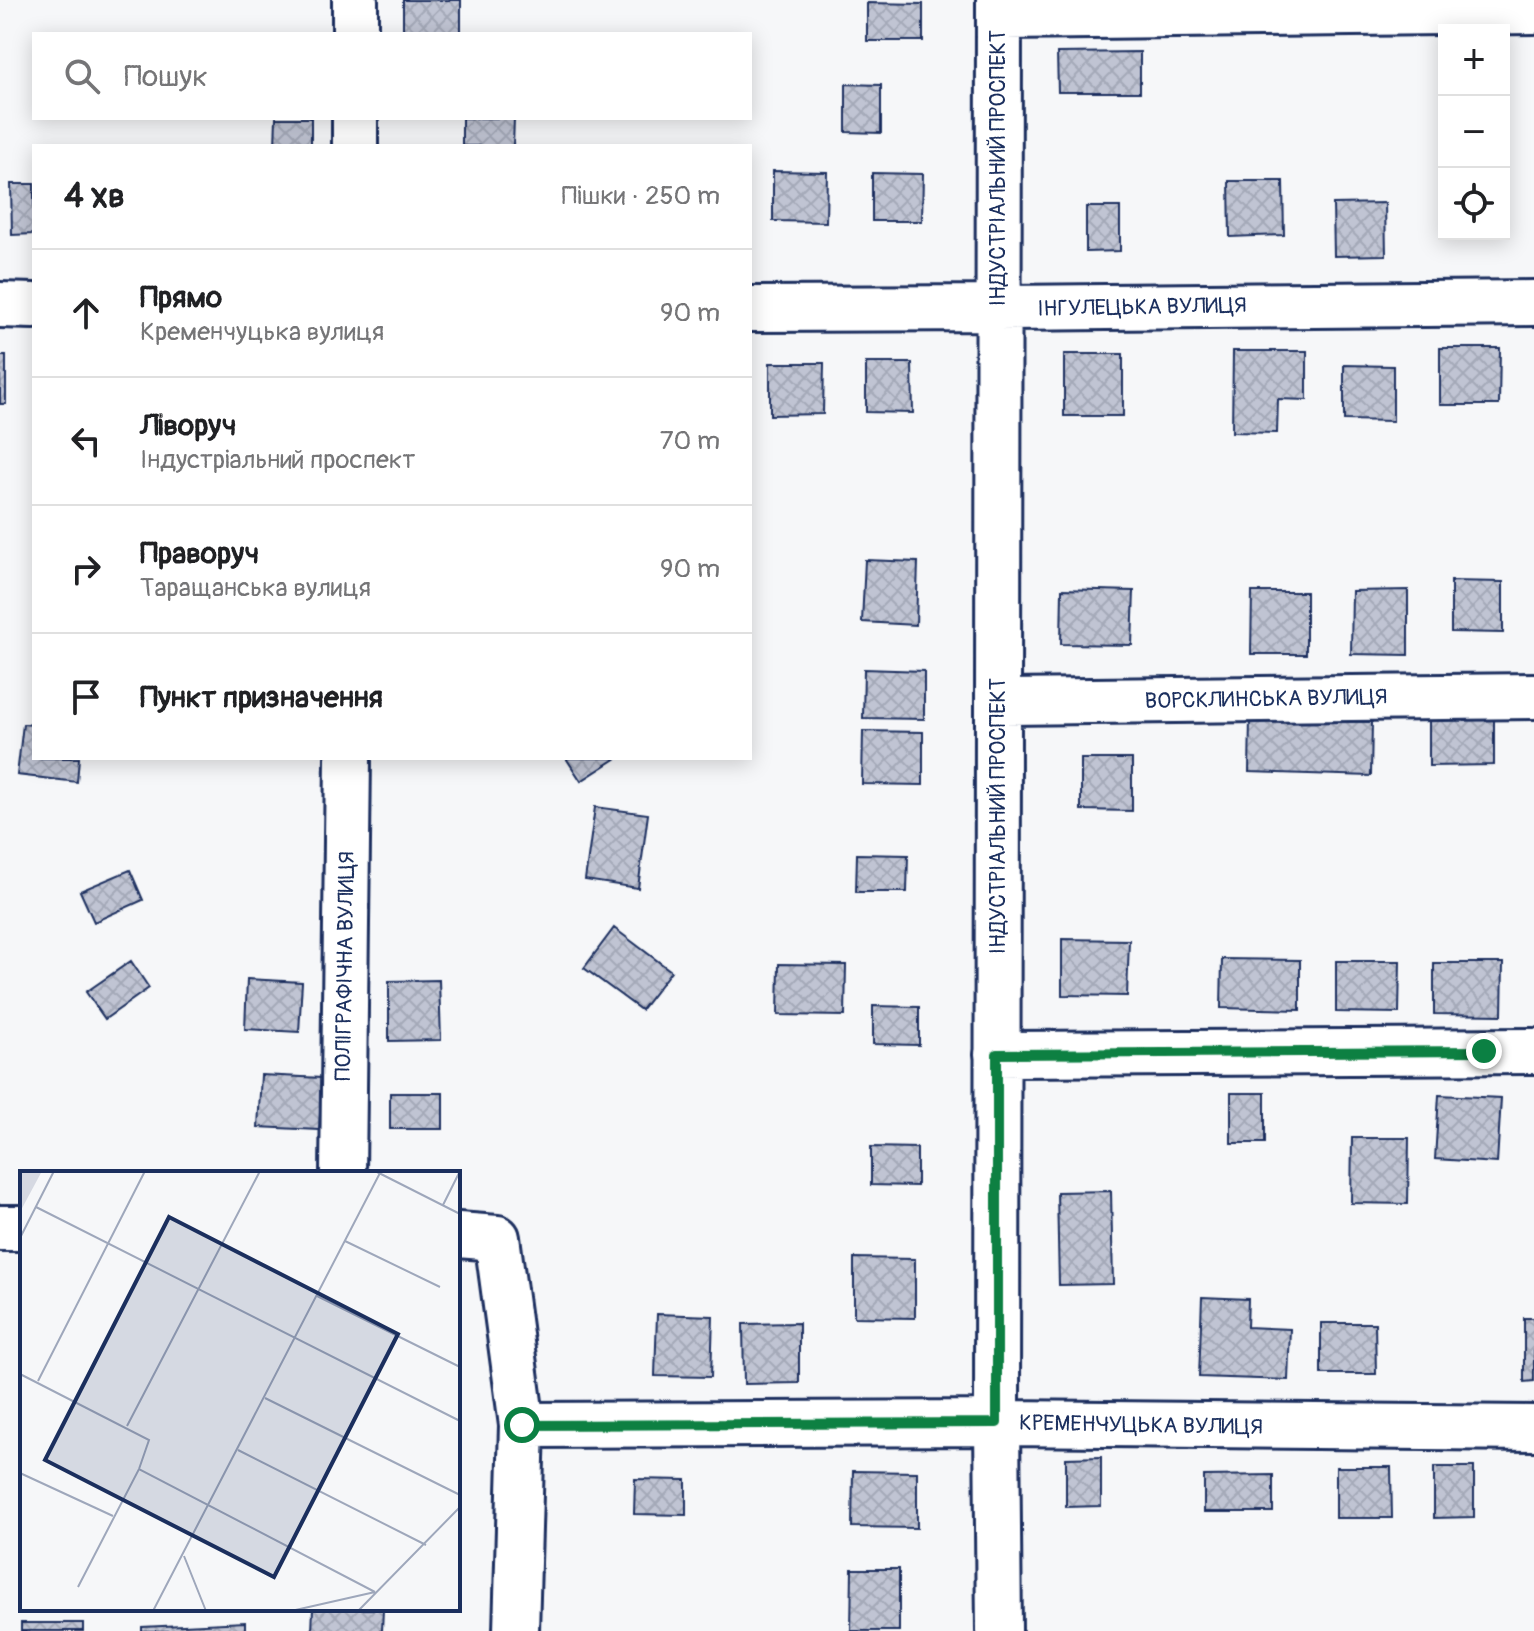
<!DOCTYPE html>
<html lang="uk">
<meta charset="utf-8">
<style>
body{margin:0;font-family:Pangolin,sans-serif;background:#f6f6f6;color:#202124}
.controls{position:absolute;right:24px;top:24px;display:grid;overflow:hidden;border-radius:0px;box-shadow:0 4px 20px #0003}
.controls button{width:72px;height:72px;display:grid;place-items:center;padding:0;border:0;border-bottom:2px solid #e0e0e0;background:#fff;color:#202124;font:40px sans-serif}
.stop{position:absolute;width:24px;height:24px;margin:-18px;border:6px solid #0b8043;border-radius:50%;background:#fff}
.stop.end{background:#0b8043;border-color:#fff;box-shadow:0 2px 8px #0008}
.list{margin:0;padding:0;list-style:none}
h2{display:flex;justify-content:space-between;align-items:center;height:104px;margin:0;padding:0 32px;font-size:34px}
h2 small{font-size:26px;font-weight:400;color:#757577}
.list li{display:grid;grid-template-columns:52px 1fr auto;gap:24px;align-items:center;box-sizing:border-box;height:128px;padding:0 32px;border-top:2px solid #e0e0e0}
.list b{display:block;font-size:30px;white-space:nowrap}
.list p{margin:0;font-size:26px;white-space:nowrap;color:#757577}
.list em{font-size:26px;font-style:normal;color:#757577}
.icon{flex:none;width:44px;height:44px;fill:none;stroke:currentColor;stroke-width:2;stroke-linecap:round;stroke-linejoin:round}
.map{position:relative;flex:none;width:1534px;height:1631px;overflow:hidden}
.search{position:absolute;background:#fff;box-shadow:0 4px 20px #0003;left:32px;top:32px;width:720px;height:88px;display:flex;align-items:center;gap:20px;box-sizing:border-box;padding:0 28px;border-radius:0px;color:#757577;font-size:30px}
.panel{position:absolute;background:#fff;box-shadow:0 4px 20px #0003;left:32px;top:144px;width:720px;height:616px;border-radius:0px}
.map>svg:first-child{display:block}
.building{fill:url(#building-cross-hatch);stroke:#1b2f5e;stroke-width:2}
.lines{fill:none;stroke-linecap:round;stroke-linejoin:round}
.minor-casing{stroke:#1b2f5e;stroke-width:50}
.minor{stroke:#fff;stroke-width:44}
.route{stroke:#0b8043;stroke-width:10}
.labels{text-anchor:middle;dominant-baseline:central;stroke-width:8;stroke-linejoin:round;paint-order:stroke}
.street-label{font-size:22px;fill:#1b2f5e;stroke:#fff}
.inset-road{fill:none;stroke:#9ea7bb;stroke-width:2}
.view{fill:#1b2f5e;fill-opacity:0.15;stroke:#1b2f5e;stroke-width:4}
.inset-edge{fill:none;stroke:#1b2f5e;stroke-width:4}
</style>
<div class="map">
<svg width="1534" height="1631" viewBox="0 0 1534 1631">
<defs>
<pattern id="building-cross-hatch" width="8" height="8" patternUnits="userSpaceOnUse" patternTransform="scale(2)"><rect width="8" height="8" fill="#c0c4d3"/><path d="M0 0l8 8M0 8l8-8" fill="none" stroke="#a4a9b8"/></pattern>
</defs>
<rect width="100%" height="100%" fill="#f6f7f9"/>
<filter id="ink" filterUnits="userSpaceOnUse"><feTurbulence type="fractalNoise" baseFrequency=".0125" numOctaves="2"/><feDisplacementMap in="SourceGraphic" scale="16" xChannelSelector="R" yChannelSelector="G"/><feConvolveMatrix kernelMatrix="1 2 1 2 8 2 1 2 1" color-interpolation-filters="sRGB"/></filter>
<g filter="url(#ink)">
<!-- building -->
<path class="building" d="M 403,0 L 461,0 L 461,33 L 403,33 Z
M 867,3 L 923,4 L 923,41 L 867,41 Z
M 1140,52 L 1140,92 L 1058,92 L 1057,53 Z
M 846,84 L 881,85 L 881,133 L 846,132 Z
M 276,118 L 311,118 L 311,146 L 275,146 Z
M 462,118 L 514,118 L 513,146 L 462,146 Z
M 773,171 L 827,172 L 826,222 L 773,221 Z
M 872,173 L 923,174 L 922,221 L 872,221 Z
M 1229,181 L 1283,181 L 1284,235 L 1230,237 Z
M 11,184 L 34,184 L 34,234 L 12,235 Z
M 1442,185 L 1444,185 L 1444,221 L 1442,221 Z
M 1385,203 L 1386,255 L 1334,256 L 1333,204 Z
M 1086,207 L 1120,207 L 1120,251 L 1086,252 Z
M 1440,348 L 1500,348 L 1499,405 L 1440,405 Z
M 1233,351 L 1307,351 L 1307,400 L 1278,399 L 1277,433 L 1232,432 Z
M 1064,354 L 1123,354 L 1123,416 L 1064,416 Z
M 0,356 L 6,356 L 6,404 L 0,404 Z
M 770,363 L 824,363 L 823,414 L 770,415 Z
M 866,363 L 912,363 L 913,413 L 866,412 Z
M 1344,365 L 1393,366 L 1393,421 L 1344,420 Z
M 865,560 L 918,562 L 916,625 L 862,622 Z
M 1451,581 L 1503,582 L 1503,633 L 1451,632 Z
M 1062,589 L 1134,591 L 1132,645 L 1061,644 Z
M 1408,590 L 1408,655 L 1351,654 L 1352,591 Z
M 1252,592 L 1306,592 L 1306,654 L 1251,654 Z
M 864,669 L 924,671 L 924,719 L 863,718 Z
M 1250,718 L 1372,722 L 1371,776 L 1249,772 Z
M 1429,720 L 1494,720 L 1494,765 L 1429,766 Z
M 23,724 L 34,725 L 34,758 L 79,758 L 77,782 L 17,775 Z
M 863,731 L 923,732 L 923,785 L 862,784 Z
M 566,758 L 617,758 L 581,781 Z
M 1081,759 L 1132,759 L 1132,811 L 1081,810 Z
M 595,807 L 648,814 L 638,888 L 585,880 Z
M 857,854 L 908,855 L 907,892 L 856,892 Z
M 130,870 L 143,900 L 94,922 L 80,891 Z
M 614,928 L 671,971 L 641,1010 L 584,968 Z
M 1062,939 L 1129,940 L 1127,996 L 1062,995 Z
M 1222,959 L 1300,960 L 1300,1010 L 1221,1008 Z
M 131,961 L 149,988 L 105,1019 L 86,992 Z
M 1336,961 L 1400,961 L 1399,1013 L 1336,1012 Z
M 1434,963 L 1503,963 L 1502,1015 L 1434,1014 Z
M 779,964 L 846,965 L 845,1016 L 778,1015 Z
M 247,979 L 302,982 L 299,1032 L 245,1029 Z
M 439,980 L 441,1040 L 389,1041 L 389,981 Z
M 873,1006 L 919,1007 L 919,1045 L 873,1044 Z
M 261,1075 L 322,1078 L 319,1130 L 258,1127 Z
M 390,1093 L 443,1093 L 443,1129 L 390,1129 Z
M 1231,1093 L 1265,1093 L 1265,1143 L 1231,1143 Z
M 1439,1095 L 1501,1098 L 1497,1163 L 1435,1159 Z
M 1352,1138 L 1409,1138 L 1408,1204 L 1351,1203 Z
M 871,1147 L 917,1148 L 917,1186 L 871,1185 Z
M 1111,1191 L 1113,1284 L 1059,1285 L 1057,1192 Z
M 854,1258 L 915,1259 L 915,1318 L 854,1317 Z
M 1202,1297 L 1248,1299 L 1247,1327 L 1290,1329 L 1288,1380 L 1199,1377 Z
M 657,1314 L 713,1316 L 711,1377 L 655,1376 Z
M 1524,1318 L 1534,1318 L 1534,1381 L 1524,1382 Z
M 799,1323 L 799,1383 L 744,1384 L 743,1324 Z
M 1321,1323 L 1375,1323 L 1376,1374 L 1321,1374 Z
M 1101,1457 L 1101,1506 L 1066,1507 L 1066,1458 Z
M 1336,1467 L 1391,1467 L 1392,1518 L 1336,1518 Z
M 1434,1467 L 1474,1467 L 1474,1517 L 1434,1518 Z
M 853,1471 L 917,1472 L 917,1528 L 852,1527 Z
M 1273,1475 L 1273,1512 L 1204,1512 L 1204,1476 Z
M 635,1479 L 686,1480 L 686,1515 L 634,1514 Z
M 852,1569 L 899,1569 L 899,1631 L 851,1631 Z
M 313,1609 L 383,1609 L 382,1631 L 312,1631 Z
M 245,1622 L 245,1631 L 142,1631 L 142,1627 Z
M 21,1623 L 83,1623 L 83,1631 L 21,1631 Z"/>
<g class="lines">
<defs>
<path id="minor" d="M 999,0 L 997,1423 L 999,1631
M 999,17 L 1534,11
M 355,34 L 355,0
M 355,146 L 355,118
M 0,305 L 34,306
M 750,309 L 998,308 L 1534,303
M 998,702 L 1534,696
M 997,1054 L 1534,1051
M 343,1173 L 348,758
M 0,1228 L 22,1228
M 458,1235 L 497,1238 L 522,1425
M 516,1631 L 522,1425 L 997,1423 L 1534,1428"/>
</defs>
<!-- minor casing -->
<use href="#minor" class="minor-casing"/>
<!-- minor -->
<use href="#minor" class="minor"/>
</g>
</g>
<g class="lines" filter="url(#ink)">
<!-- route -->
<path class="route" d="M 522,1425 L 997,1423 L 997,1054 L 1484,1051"/>
</g>
<g class="labels">
<!-- street labels -->
<g class="street-label">
<text transform="translate(998 168) rotate(-90)">ІНДУСТРІАЛЬНИЙ ПРОСПЕКТ</text>
<text transform="translate(1142 307) rotate(-1)">ІНГУЛЕЦЬКА ВУЛИЦЯ</text>
<text transform="translate(1266 699) rotate(-1)">ВОРСКЛИНСЬКА ВУЛИЦЯ</text>
<text transform="translate(998 816) rotate(-90)">ІНДУСТРІАЛЬНИЙ ПРОСПЕКТ</text>
<text transform="translate(345 966) rotate(-89)">ПОЛІГРАФІЧНА ВУЛИЦЯ</text>
<text transform="translate(1141 1425) rotate(1)">КРЕМЕНЧУЦЬКА ВУЛИЦЯ</text>
</g>
</g>
<!-- overview -->
<g transform="translate(20 1171)">
<rect width="440" height="440" fill="#f6f7f9"/>
<path d="M 0,0 L 22,0 L 0,41 Z" fill="#d6d9e2"/>
<path class="inset-road" d="M 357,1 L 440,43M 423,34 L 440,0M 16,36 L 440,250M 0,67 L 34,0M 325,70 L 420,116M 297,125 L 440,196M 0,203 L 129,269 L 119,298M 18,210 L 125,0M 245,227 L 440,324M 107,255 L 240,0M 218,279 L 406,374M 0,302 L 93,345M 164,385 L 186,440M 58,416 L 119,298 L 355,421M 133,440 L 361,0M 271,440 L 355,421M 338,440 L 440,336"/>
<path class="view" d="M 149,46 L 378,163 L 254,406 L 25,289 Z"/>
<rect width="440" height="440" class="inset-edge"/>
</g>
</svg>
<div class="controls">
<button>+</button>
<button>−</button>
<button><svg class="icon" aria-label="locate" viewBox="0 0 24 24"><circle cx="12" cy="12" r="6"/><path d="M12 2v4M12 18v4M2 12h4M18 12h4"/></svg></button>
</div>
<div class="stop" style="left:522px;top:1425px"></div>
<div class="stop end" style="left:1484px;top:1051px"></div>
<div class="search"><svg class="icon" aria-label="search" viewBox="0 0 24 24"><circle cx="10" cy="10" r="6"/><path d="M15 15l6 6"/></svg>Пошук</div>
<section class="panel">
<h2>4 хв<small>Пішки · 250 m</small></h2>
<ul class="list">
<li><svg class="icon" aria-label="ahead" viewBox="0 0 24 24"><path d="M12 20V5M6 11l6-6 6 6"/></svg><div><b>Прямо</b><p>Кременчуцька вулиця</p></div><em>90 m</em></li>
<li><svg class="icon" aria-label="left" viewBox="0 0 24 24"><path d="M17 20v-9H6M10 6l-5 5 5 5"/></svg><div><b>Ліворуч</b><p>Індустріальний проспект</p></div><em>70 m</em></li>
<li><svg class="icon" aria-label="right" viewBox="0 0 24 24"><path d="M7 20v-9h11M14 6l5 5-5 5"/></svg><div><b>Праворуч</b><p>Таращанська вулиця</p></div><em>90 m</em></li>
<li><svg class="icon" aria-label="arrive" viewBox="0 0 24 24"><path d="M6 21V4h12l-3 4 3 4H6"/></svg><div><b>Пункт призначення</b></div></li>
</ul>
</section>
</div>
